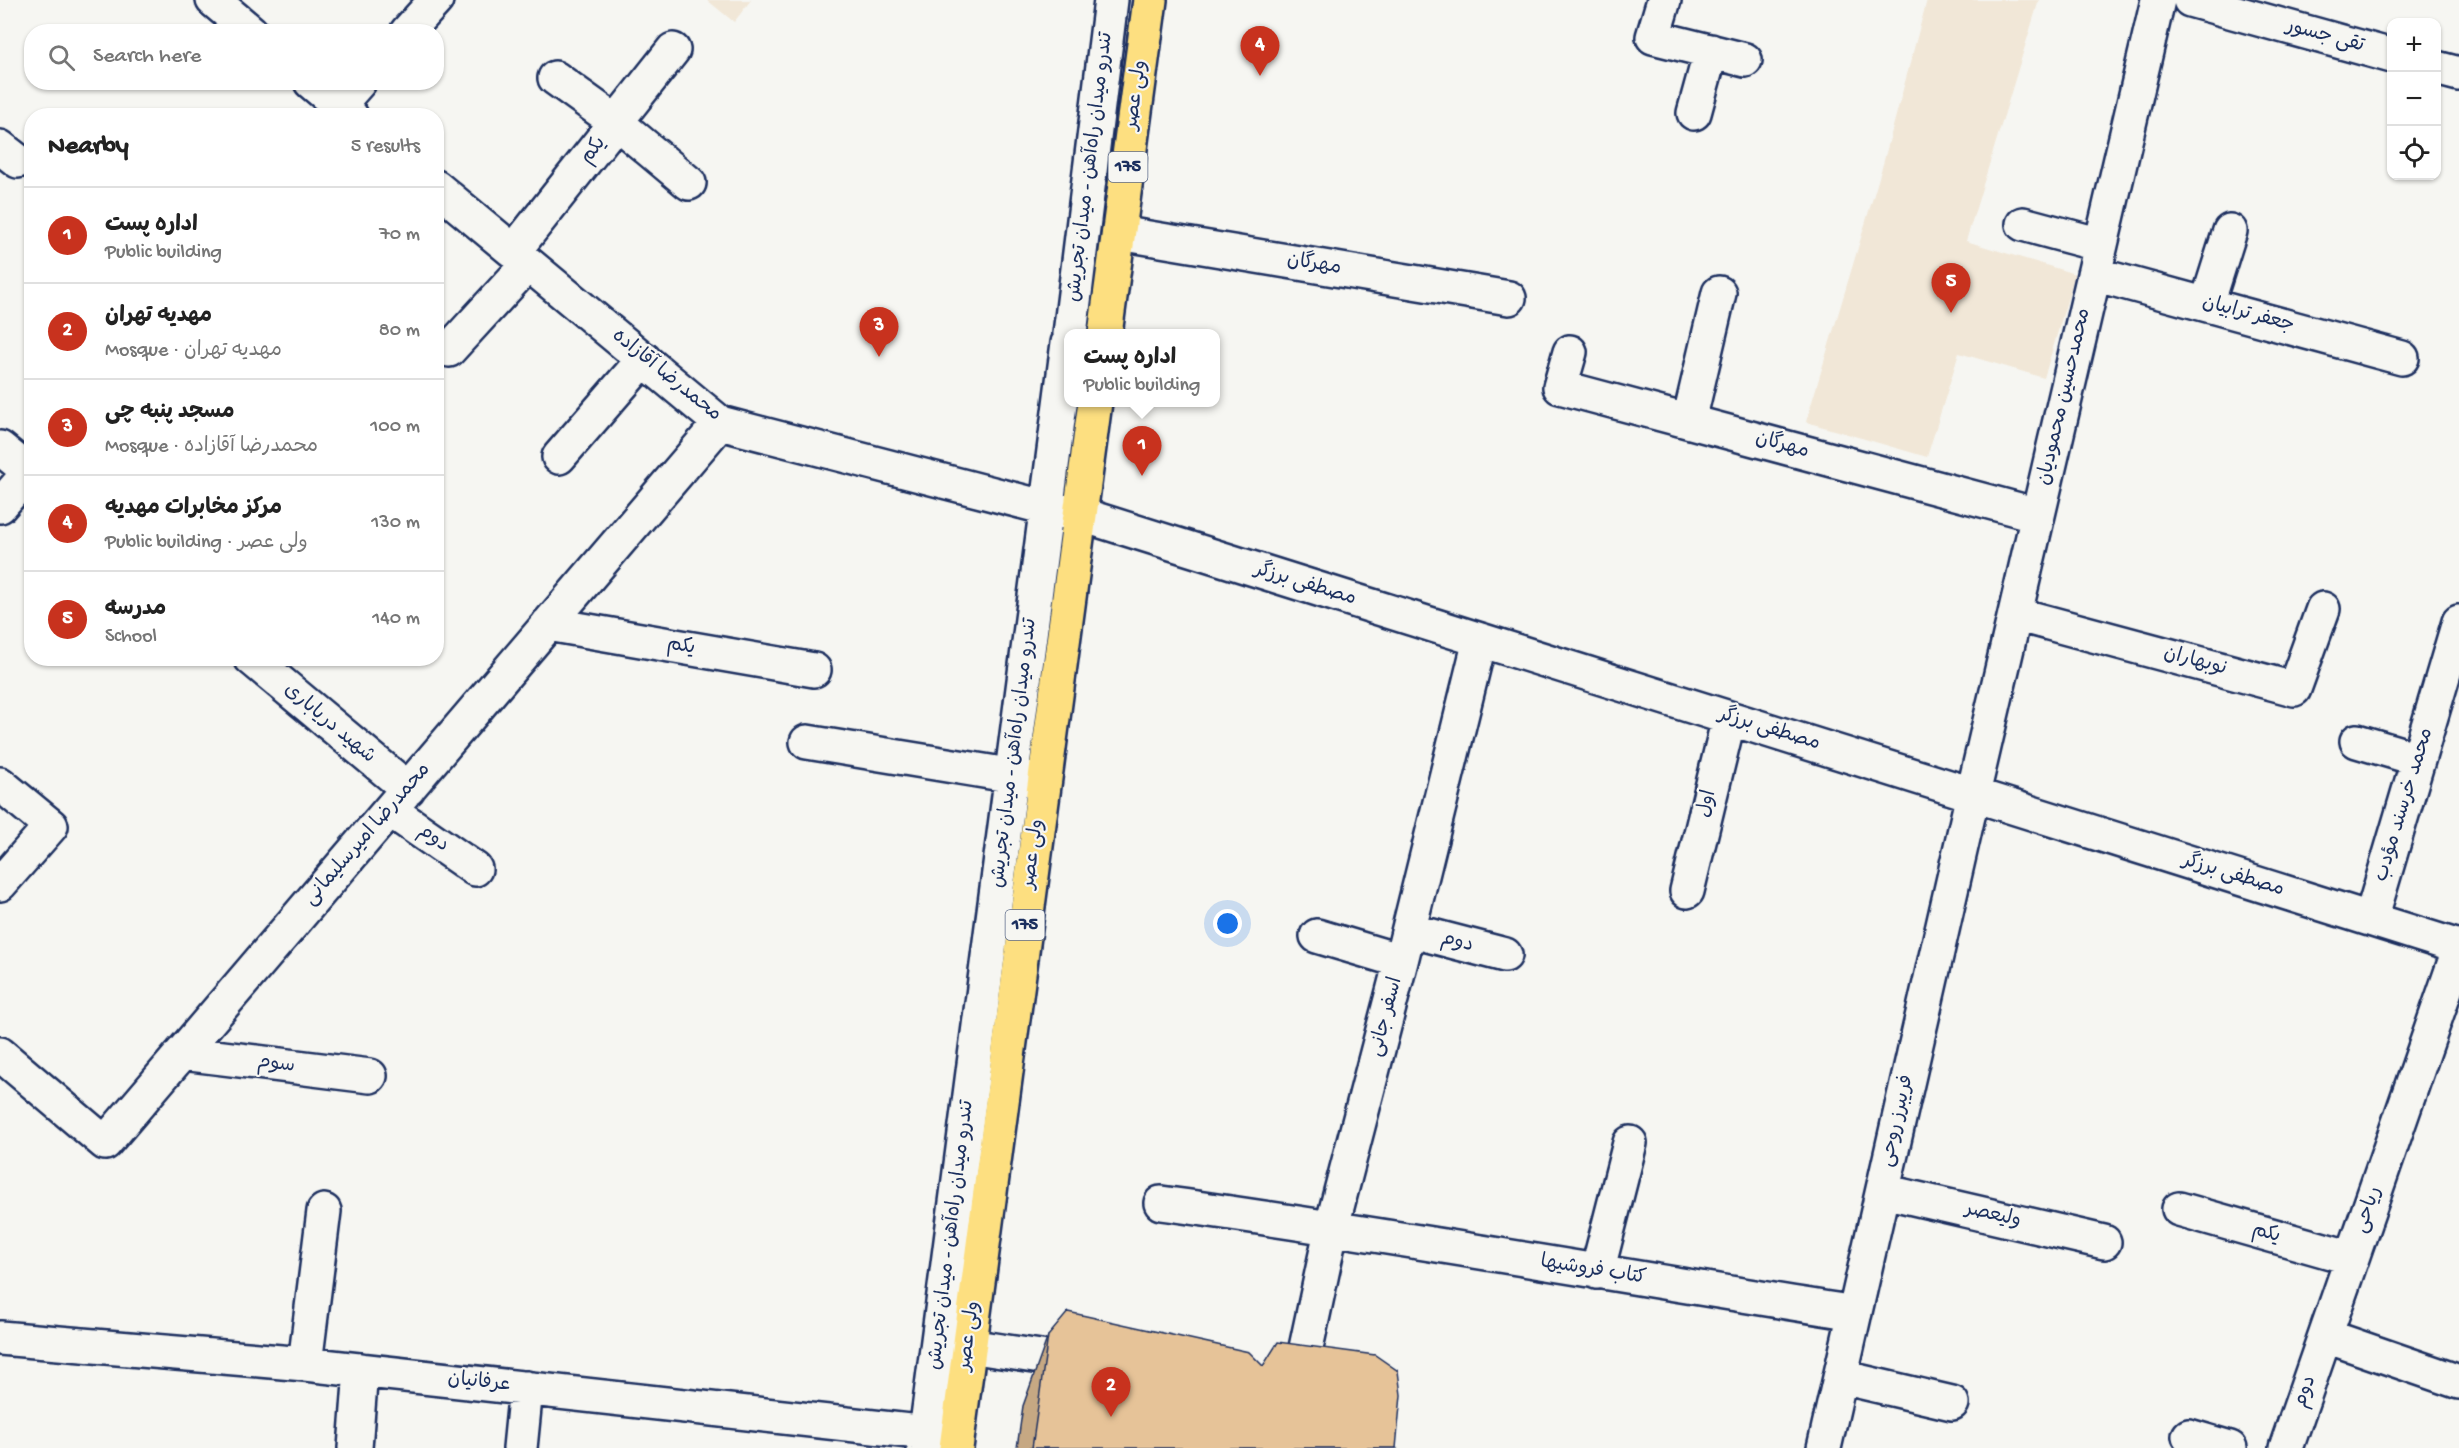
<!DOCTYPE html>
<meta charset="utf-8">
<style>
body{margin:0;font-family:"Gochi Hand","Playpen Sans Arabic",sans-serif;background:#f6f6f6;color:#222}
.controls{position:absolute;right:18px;top:18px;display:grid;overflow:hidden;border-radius:12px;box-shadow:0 2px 4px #0004}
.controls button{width:54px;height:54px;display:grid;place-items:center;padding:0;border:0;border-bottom:2px solid #e0e0e0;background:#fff;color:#222;font:30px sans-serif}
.you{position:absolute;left:1228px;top:924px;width:21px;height:21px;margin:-15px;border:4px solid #fff;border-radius:50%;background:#1a73e8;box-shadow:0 0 0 9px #1a73e833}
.badge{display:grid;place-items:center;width:39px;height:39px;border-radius:50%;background:#c8321e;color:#fff;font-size:20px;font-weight:700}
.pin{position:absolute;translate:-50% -50px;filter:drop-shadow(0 2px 3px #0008)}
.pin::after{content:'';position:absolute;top:32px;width:21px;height:18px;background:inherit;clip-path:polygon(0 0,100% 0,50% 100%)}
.popup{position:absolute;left:1064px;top:329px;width:156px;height:78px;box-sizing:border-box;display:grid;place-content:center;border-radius:12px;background:#fff;filter:drop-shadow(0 2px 4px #0005);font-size:20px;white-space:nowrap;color:#767676}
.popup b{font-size:22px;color:#222}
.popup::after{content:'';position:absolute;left:50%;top:100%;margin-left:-12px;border:12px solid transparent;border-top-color:#fff}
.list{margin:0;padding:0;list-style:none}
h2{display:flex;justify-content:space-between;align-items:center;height:78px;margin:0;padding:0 24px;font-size:26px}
h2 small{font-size:20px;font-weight:400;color:#767676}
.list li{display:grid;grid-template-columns:39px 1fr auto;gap:18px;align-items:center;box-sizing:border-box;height:96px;padding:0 24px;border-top:2px solid #e0e0e0}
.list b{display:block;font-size:22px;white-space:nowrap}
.list p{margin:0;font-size:20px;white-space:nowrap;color:#767676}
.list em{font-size:20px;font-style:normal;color:#767676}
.icon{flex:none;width:33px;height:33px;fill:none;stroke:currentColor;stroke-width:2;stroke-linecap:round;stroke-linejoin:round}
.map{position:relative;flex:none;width:2459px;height:1448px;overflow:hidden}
.search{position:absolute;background:#fff;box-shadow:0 2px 4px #0004;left:24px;top:24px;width:420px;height:66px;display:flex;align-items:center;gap:15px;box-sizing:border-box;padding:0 21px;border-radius:24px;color:#767676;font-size:22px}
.panel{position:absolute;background:#fff;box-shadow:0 2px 4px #0004;left:24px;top:108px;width:420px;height:558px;border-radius:24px}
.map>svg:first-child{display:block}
.built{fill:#f1e7d7}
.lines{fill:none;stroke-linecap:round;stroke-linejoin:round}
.minor-casing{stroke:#1b2f5e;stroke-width:38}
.major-casing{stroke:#1b2f5e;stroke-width:38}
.minor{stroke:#f6f6f2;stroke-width:33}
.major{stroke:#fddf80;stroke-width:33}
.wall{fill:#c6a883;stroke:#1b2f5e;stroke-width:1.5}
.building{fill:#e6c398;stroke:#1b2f5e;stroke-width:1.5}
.labels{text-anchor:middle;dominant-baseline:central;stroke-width:4.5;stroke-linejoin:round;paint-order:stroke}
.shield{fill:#f6f6f2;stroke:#5d6b8a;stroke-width:1.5}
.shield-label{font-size:18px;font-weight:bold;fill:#1b2f5e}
.street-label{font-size:20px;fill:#1b2f5e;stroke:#f6f6f2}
</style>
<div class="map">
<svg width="2459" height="1448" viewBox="0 0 2459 1448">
<rect width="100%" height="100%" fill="#f6f6f2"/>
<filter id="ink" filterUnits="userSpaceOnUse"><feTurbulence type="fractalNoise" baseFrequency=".0167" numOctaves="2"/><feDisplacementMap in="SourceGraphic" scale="12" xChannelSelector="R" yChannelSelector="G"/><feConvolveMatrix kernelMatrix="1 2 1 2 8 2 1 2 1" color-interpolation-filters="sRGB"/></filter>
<g filter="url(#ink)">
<!-- built -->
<path class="built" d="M 707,0 L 751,0 L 734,22 Z
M 1927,0 L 2039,0 L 1966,241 L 2075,274 L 2044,378 L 1959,353 L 1927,457 L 1806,422 L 1883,164 Z"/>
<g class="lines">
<defs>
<path id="minor" d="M 213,0 L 251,32
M 1664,0 L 1653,37 L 1745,60
M 2190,0 L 2392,56
M 407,32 L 436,0
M 2436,68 L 2459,74
M 555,78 L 616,122 L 689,183
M 311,82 L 351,116
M 1694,113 L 1711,51
M 329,116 L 359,82
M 0,147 L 18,161
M 436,187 L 720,423 L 1047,508 L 1079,514 L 2459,947
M 2023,224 L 2101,245
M 1119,233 L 1509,298
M 514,251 L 673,50
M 2094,274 L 2402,358
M 2207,304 L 2230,231
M 1070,334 L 1111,0
M 449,350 L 528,264
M 1570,352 L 1560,387 L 2038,515
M 1689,421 L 1719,293
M 0,448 L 32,474
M 559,457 L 644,359
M 0,506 L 32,469
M 2015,614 L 2294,689 L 2323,609
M 548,624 L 814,670
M 251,658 L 408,789
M 2357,741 L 2418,759
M 807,742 L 1033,779
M 0,784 L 51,826 L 0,884
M 390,810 L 475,869
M 1687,891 L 1729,718
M 2371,919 L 2459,622
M 1409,930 L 1505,955
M 1317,936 L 1401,961
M 182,1053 L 370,1076
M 0,1054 L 105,1143 L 720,423
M 1883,1191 L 2104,1242
M 1161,1203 C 1393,1235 1624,1277 1855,1313
M 2179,1209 L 2352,1258
M 1597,1272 L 1630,1143
M 2326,1336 L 2459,1382
M 0,1338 L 305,1364 L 946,1435
M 969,1346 L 1086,1364
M 305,1364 L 324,1211
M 1841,1377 L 1952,1403
M 1297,1390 L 1332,1226 L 1401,961 L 1480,640
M 2189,1436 L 2230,1448
M 355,1448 L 361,1370
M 520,1448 L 526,1388
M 924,1448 L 1068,343
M 1824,1448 L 1973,794 L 2158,0
M 2286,1448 L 2459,950"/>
<path id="major" d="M 1105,334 L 1150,0
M 956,1448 L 1095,402"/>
</defs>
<!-- minor casing -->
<use href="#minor" class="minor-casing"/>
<!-- major casing -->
<use href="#major" class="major-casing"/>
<!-- minor -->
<use href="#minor" class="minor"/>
<!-- major -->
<use href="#major" class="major"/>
</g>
<!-- wall -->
<path class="wall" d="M 1048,1336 L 1263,1366 L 1396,1448 L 1017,1448 L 1023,1406 Z"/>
<!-- building -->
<path class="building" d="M 1068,1312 L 1249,1352 L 1263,1366 L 1278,1342 L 1375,1355 L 1398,1371 L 1401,1395 L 1396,1448 L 1032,1448 L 1048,1336 Z"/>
</g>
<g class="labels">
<!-- shield labels -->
<g class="shield">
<rect x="1108.5" y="152" width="39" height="30" rx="4.5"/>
<rect x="1005.5" y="910" width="39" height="30" rx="4.5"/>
</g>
<g class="shield-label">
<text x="1128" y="167">175</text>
<text x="1025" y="925">175</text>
</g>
<!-- street labels -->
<g class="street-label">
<text transform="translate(2325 37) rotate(15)">تقی جسور</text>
<text transform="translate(1137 95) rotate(-82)">ولی عصر</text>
<text transform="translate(594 151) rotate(-52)">یکم</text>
<text transform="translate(1091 167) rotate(-83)">تندرو میدان راه‌آهن - میدان تجریش</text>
<text transform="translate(1314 265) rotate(9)">مهرگان</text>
<text transform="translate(2248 315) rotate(15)">جعفر ترابیان</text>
<text transform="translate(666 376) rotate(39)">محمدرضا آقازاده</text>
<text transform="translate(2065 397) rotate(-77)">محمدحسین محمودیان</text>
<text transform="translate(1782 446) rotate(15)">مهرگان</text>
<text transform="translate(1305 585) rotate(17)">مصطفی برزگر</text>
<text transform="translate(681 647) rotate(10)">یکم</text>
<text transform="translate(2195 662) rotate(15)">نوبهاران</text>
<text transform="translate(329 724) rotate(40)">شهید دریاباری</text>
<text transform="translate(1769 730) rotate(17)">مصطفی برزگر</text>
<text transform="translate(1015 753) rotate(-83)">تندرو میدان راه‌آهن - میدان تجریش</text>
<text transform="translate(1708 804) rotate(-77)">اول</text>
<text transform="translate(2405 805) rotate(-73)">محمد خرسند مؤدب</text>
<text transform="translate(368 835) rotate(-49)">محمدرضا امیرسلیمانی</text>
<text transform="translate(433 839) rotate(35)">دوم</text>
<text transform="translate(1034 854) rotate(-82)">ولی عصر</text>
<text transform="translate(2233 876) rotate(17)">مصطفی برزگر</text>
<text transform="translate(1457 943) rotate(15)">دوم</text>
<text transform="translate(1387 1017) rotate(-75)">اسفر جانی</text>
<text transform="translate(276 1065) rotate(7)">سوم</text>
<text transform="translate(1898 1121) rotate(-77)">فریبرز روحی</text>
<text transform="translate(2369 1210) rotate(-71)">ریاحی</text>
<text transform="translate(1993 1216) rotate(13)">ولیعصر</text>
<text transform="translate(2266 1234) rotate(16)">یکم</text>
<text transform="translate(952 1235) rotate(-83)">تندرو میدان راه‌آهن - میدان تجریش</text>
<text transform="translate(1593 1271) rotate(9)">کتاب فروشیها</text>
<text transform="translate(970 1336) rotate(-82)">ولی عصر</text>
<text transform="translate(479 1383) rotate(6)">عرفانیان</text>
<text transform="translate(2306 1392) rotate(-71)">دوم</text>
</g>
</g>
</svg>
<div class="controls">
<button>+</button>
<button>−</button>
<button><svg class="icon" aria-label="locate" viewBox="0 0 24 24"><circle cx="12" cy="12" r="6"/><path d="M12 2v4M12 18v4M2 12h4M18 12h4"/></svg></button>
</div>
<div class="you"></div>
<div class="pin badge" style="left:1142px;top:476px">1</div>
<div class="popup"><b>اداره پست</b>Public building</div>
<div class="pin badge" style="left:1111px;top:1417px">2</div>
<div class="pin badge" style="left:879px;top:357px">3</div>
<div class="pin badge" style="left:1260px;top:76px">4</div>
<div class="pin badge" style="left:1951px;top:313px">5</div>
<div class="search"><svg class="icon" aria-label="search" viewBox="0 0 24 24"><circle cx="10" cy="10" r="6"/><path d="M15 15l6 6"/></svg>Search here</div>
<section class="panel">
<h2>Nearby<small>5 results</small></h2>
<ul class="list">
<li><span class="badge">1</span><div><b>اداره پست</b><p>Public building</p></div><em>70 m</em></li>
<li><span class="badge">2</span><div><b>مهدیه تهران</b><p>Mosque · مهدیه تهران</p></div><em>80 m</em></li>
<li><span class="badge">3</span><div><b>مسجد پنبه چی</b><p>Mosque · محمدرضا آقازاده</p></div><em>100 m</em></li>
<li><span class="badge">4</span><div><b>مرکز مخابرات مهدیه</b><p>Public building · ولی عصر</p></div><em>130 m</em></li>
<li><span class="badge">5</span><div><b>مدرسه</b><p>School</p></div><em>140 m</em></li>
</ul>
</section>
</div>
